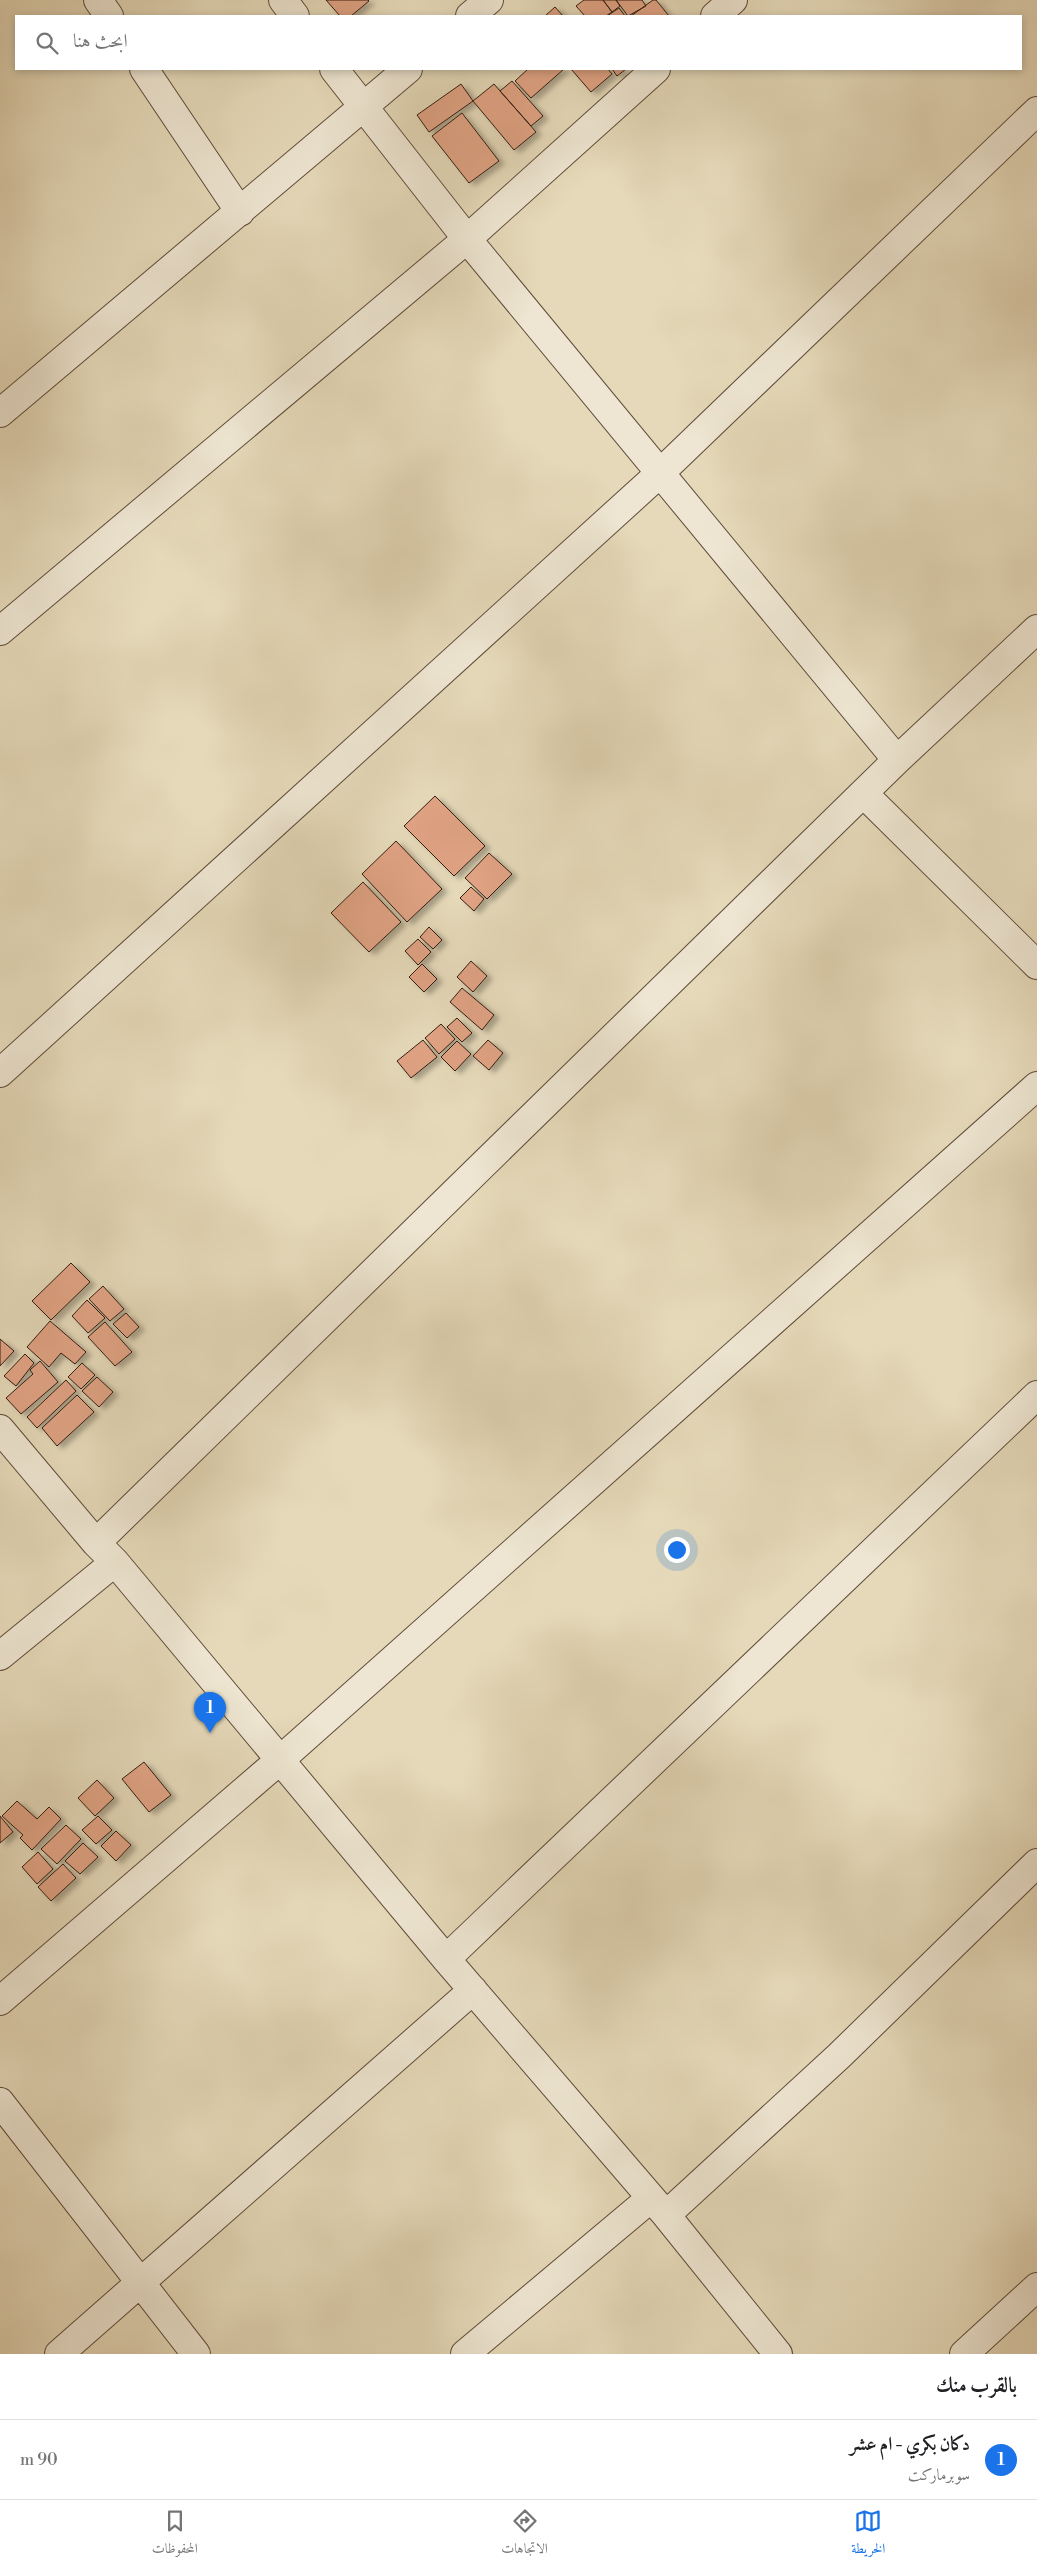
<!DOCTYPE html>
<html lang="ar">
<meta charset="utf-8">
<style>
body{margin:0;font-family:"Libre Bodoni",Amiri,serif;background:#f6f6f6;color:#202124;direction:rtl}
.you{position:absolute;left:676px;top:1549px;width:18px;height:18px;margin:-12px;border:4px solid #fff;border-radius:50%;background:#1a73e8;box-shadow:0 0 0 8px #1a73e833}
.badge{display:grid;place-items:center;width:32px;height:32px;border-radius:50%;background:#1a73e8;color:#fff;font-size:16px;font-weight:700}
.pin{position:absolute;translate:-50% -41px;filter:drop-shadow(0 1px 2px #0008)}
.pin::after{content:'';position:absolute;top:26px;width:18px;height:15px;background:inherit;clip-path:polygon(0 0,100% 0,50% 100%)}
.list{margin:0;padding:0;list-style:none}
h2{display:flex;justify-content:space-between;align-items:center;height:65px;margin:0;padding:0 20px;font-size:21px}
h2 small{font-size:16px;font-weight:400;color:#757577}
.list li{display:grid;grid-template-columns:32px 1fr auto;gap:15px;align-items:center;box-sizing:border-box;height:80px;padding:0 20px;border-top:1px solid #e0e0e0}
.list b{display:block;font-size:19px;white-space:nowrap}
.list p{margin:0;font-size:16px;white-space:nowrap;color:#757577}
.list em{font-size:16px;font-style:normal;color:#757577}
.icon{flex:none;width:28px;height:28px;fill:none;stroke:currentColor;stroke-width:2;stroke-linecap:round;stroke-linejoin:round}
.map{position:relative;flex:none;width:1037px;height:2354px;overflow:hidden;direction:ltr}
.search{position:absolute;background:#fff;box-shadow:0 2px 8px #0003;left:15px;right:15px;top:15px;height:55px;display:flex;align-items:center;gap:12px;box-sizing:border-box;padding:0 18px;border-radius:0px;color:#757577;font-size:19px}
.sheet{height:145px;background:#fff}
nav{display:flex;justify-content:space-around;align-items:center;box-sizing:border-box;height:70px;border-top:1px solid #e0e0e0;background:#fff;font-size:14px;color:#757577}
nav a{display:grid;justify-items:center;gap:2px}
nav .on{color:#1a73e8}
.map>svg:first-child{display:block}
.building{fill:#e0a384;stroke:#331c10;filter:url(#shadow)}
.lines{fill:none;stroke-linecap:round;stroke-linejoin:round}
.minor-casing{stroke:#604b3a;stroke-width:30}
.minor{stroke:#eee6d2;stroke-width:28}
</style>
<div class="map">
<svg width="1037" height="2354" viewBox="0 0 1037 2354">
<defs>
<filter id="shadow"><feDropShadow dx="5.5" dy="3" stdDeviation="2.5" flood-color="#0004"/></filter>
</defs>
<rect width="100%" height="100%" fill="#e5d9b9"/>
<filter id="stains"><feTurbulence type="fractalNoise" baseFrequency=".004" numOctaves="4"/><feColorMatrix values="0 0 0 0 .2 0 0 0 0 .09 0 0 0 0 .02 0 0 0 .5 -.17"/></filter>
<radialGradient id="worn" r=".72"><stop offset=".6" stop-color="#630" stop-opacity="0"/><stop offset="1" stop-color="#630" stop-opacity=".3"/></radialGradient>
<!-- building -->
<path class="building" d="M 326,0 L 368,0 L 369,1 L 351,16 L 340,16 Z
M 584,0 L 603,0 L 612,12 L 606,16 L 585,16 L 576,6 Z
M 603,0 L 616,0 L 620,6 L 612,12 Z
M 616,0 L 642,0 L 646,6 L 628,16 Z
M 653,0 L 656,0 L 669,16 L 631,16 Z
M 555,7 L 563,16 L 545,16 Z
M 619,8 L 625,16 L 607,16 Z
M 528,69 L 564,69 L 531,98 L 515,81 Z
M 571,69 L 608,69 L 612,74 L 591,92 Z
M 612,69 L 626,69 L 617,76 Z
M 512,81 L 543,116 L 531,126 L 500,91 Z
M 461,84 L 473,101 L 429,132 L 417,115 Z
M 494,84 L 536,132 L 514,150 L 473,101 Z
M 462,113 L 499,161 L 469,183 L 432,136 Z
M 435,796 L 485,846 L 454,876 L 404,826 Z
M 396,841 L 442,889 L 407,922 L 362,874 Z
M 489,853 L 512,874 L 487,899 L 465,878 Z
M 363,882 L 401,922 L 369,952 L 331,913 Z
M 471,887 L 484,899 L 474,911 L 460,898 Z
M 429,927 L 442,940 L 433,949 L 420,937 Z
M 418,939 L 431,952 L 418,965 L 405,951 Z
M 471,961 L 487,976 L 473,992 L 457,977 Z
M 422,964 L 437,979 L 424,992 L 409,977 Z
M 462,988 L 494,1015 L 482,1030 L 450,1002 Z
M 457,1018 L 472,1033 L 462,1042 L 447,1027 Z
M 441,1024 L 455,1039 L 439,1054 L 425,1038 Z
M 423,1040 L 437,1057 L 411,1078 L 397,1061 Z
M 488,1040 L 503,1053 L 489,1070 L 473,1056 Z
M 457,1041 L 471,1054 L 455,1071 L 441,1057 Z
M 71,1263 L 90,1282 L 51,1320 L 32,1301 Z
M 103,1286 L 124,1309 L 110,1321 L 89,1299 Z
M 87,1300 L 105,1318 L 88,1333 L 72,1316 Z
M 126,1313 L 139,1327 L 127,1338 L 113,1324 Z
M 50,1321 L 86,1352 L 75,1364 L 61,1353 L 49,1367 L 27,1347 Z
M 105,1322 L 132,1352 L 115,1366 L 88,1337 Z
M 0,1339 L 14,1351 L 0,1366 Z
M 25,1354 L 34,1363 L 16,1386 L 4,1376 Z
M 40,1361 L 58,1382 L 21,1414 L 6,1398 L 33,1374 L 30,1370 Z
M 82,1363 L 95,1375 L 81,1389 L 68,1377 Z
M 97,1377 L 113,1392 L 99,1407 L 82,1391 Z
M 66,1380 L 76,1391 L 37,1428 L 27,1417 Z
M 77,1395 L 94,1412 L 57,1446 L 42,1428 Z
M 144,1762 L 171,1795 L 149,1812 L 122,1779 Z
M 97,1780 L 114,1798 L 95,1816 L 78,1798 Z
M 17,1801 L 37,1819 L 49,1807 L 61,1819 L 32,1850 L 20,1838 L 23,1835 L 2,1816 Z
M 0,1816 L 13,1832 L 0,1843 Z
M 98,1816 L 112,1830 L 96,1844 L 82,1830 Z
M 66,1825 L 81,1839 L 57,1864 L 41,1849 Z
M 116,1831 L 131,1845 L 116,1861 L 101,1846 Z
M 83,1843 L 98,1857 L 80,1874 L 65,1861 Z
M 38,1852 L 53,1869 L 37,1884 L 22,1867 Z
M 63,1864 L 76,1878 L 51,1901 L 38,1887 Z"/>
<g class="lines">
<defs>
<path id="minor" d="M 98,0 L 109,16
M 283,0 L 295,16
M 470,16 L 489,0
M 715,16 L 733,0
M 144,69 L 240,212
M 334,69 L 467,239 L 897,760
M 0,413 L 408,69
M 0,631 L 467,239 L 656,69
M 864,794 L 1037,965
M 0,1073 L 659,474 L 1037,111
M 0,1429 L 96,1543
M 0,1656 L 115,1562
M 446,1959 L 1037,1395
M 0,2001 L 280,1760 L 1037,1086
M 0,2102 L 196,2354
M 666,2215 L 839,2056 L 1037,1863
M 59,2354 L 473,1990
M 465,2354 L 651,2198
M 778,2354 L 666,2215 L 446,1959 L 115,1562 L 96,1543 L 897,760 L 1037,629
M 964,2354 L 1037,2287"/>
</defs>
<!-- minor casing -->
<use href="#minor" class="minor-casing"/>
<!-- minor -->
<use href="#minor" class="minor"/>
</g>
<rect width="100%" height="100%" filter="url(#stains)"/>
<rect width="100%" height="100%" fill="url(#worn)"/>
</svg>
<div class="you"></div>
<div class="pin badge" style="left:210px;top:1733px">1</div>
<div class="search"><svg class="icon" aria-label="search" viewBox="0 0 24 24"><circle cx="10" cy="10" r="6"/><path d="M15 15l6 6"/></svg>ابحث هنا</div>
</div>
<section class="sheet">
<h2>بالقرب منك<small></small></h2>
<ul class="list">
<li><span class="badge">1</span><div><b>دكان بكري - ام عشر</b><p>سوبرماركت</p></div><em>90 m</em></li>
</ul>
</section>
<nav>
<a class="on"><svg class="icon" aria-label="map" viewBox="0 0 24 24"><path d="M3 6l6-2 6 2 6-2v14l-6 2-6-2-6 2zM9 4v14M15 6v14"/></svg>الخريطة</a>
<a><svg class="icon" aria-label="directions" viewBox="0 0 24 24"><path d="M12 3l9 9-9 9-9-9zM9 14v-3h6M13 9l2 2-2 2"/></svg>الاتجاهات</a>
<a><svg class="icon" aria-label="saved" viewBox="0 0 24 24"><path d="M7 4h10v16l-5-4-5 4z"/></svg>المحفوظات</a>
</nav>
